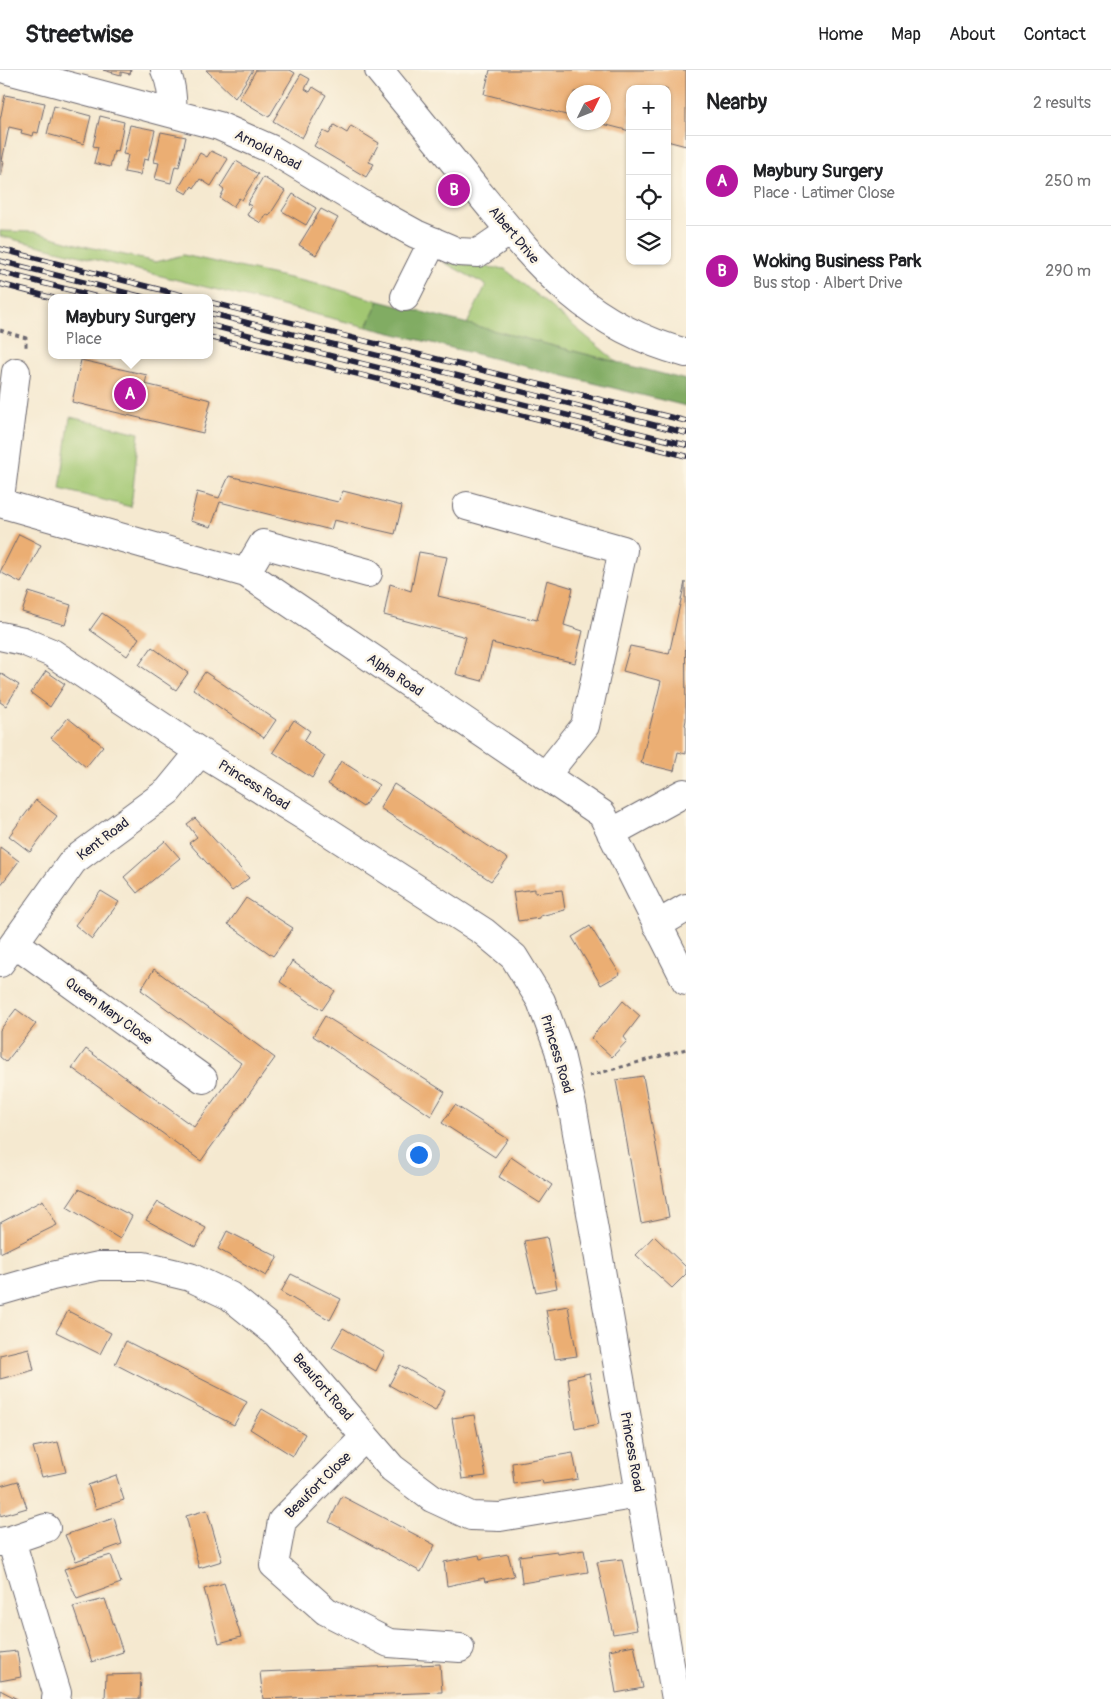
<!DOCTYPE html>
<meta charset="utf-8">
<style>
body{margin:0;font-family:Pangolin,sans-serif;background:#f6f6f6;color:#202124}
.controls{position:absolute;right:15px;top:15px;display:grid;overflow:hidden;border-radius:10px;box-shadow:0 1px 4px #0004}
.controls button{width:45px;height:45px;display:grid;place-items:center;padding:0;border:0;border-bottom:1px solid #e0e0e0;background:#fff;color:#202124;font:25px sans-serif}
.compass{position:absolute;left:566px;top:15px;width:45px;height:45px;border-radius:50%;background:#fff;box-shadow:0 1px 4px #0004;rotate:47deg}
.you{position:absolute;left:418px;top:1084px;width:18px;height:18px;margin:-12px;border:4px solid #fff;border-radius:50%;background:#1a73e8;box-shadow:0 0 0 8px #1a73e833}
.badge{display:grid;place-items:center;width:32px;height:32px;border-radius:50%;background:#b5179e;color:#fff;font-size:16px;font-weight:700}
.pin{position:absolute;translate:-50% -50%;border:2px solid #fff;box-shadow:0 1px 5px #0006}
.popup{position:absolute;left:48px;top:224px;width:165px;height:65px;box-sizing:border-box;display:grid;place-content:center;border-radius:10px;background:#fff;filter:drop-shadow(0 1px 4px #0005);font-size:16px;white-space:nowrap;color:#757577}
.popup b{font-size:19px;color:#202124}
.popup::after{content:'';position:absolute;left:50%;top:100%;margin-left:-10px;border:10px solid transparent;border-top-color:#fff}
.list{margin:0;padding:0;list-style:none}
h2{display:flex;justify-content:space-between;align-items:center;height:65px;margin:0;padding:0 20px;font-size:21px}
h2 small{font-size:16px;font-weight:400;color:#757577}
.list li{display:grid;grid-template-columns:32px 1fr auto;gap:15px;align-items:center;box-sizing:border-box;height:90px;padding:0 20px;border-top:1px solid #e0e0e0}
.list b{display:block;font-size:19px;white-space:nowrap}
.list p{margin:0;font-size:16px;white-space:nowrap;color:#757577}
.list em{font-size:16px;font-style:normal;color:#757577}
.icon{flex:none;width:28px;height:28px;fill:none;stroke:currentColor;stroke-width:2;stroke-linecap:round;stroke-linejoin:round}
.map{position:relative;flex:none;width:686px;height:1629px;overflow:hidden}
header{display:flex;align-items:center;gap:30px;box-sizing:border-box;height:70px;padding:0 25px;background:#fff;border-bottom:1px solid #e0e0e0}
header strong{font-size:24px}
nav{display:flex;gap:28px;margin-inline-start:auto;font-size:18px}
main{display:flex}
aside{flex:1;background:#fff}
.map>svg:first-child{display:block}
.green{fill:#a2c772;stroke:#627456}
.forest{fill:#81ac64;stroke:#526750}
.building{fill:#ebae73}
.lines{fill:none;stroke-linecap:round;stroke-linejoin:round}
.minor-casing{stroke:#6c686f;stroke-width:30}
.path{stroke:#6c686f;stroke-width:3;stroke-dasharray:4 4;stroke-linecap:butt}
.minor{stroke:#fff;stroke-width:28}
.rail-casing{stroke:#22223b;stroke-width:5.5}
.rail{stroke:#fcf5e5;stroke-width:4;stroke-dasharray:11;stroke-linecap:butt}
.labels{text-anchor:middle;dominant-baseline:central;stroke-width:5;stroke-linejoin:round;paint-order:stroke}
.street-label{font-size:14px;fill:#22223b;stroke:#fcf5e5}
</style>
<header>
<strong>Streetwise</strong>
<nav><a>Home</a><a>Map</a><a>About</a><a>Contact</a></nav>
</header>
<main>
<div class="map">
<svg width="686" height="1629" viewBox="0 0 686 1629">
<rect width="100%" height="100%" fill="#fcf5e5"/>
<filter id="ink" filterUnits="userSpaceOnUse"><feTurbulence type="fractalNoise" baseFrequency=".02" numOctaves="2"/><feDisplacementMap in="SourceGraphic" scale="10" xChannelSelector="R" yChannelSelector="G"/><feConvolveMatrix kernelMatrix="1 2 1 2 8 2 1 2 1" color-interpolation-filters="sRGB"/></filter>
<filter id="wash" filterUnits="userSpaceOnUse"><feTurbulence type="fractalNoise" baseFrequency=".0096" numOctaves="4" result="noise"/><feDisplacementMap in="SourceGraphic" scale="20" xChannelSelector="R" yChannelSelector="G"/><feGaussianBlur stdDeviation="1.12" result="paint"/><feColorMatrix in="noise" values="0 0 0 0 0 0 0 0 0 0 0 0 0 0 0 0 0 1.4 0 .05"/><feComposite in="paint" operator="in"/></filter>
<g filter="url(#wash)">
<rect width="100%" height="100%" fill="#f5e9d0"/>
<!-- green -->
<path class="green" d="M 0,161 L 35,162 L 84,176 L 156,192 L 183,185 L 326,216 L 379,231 L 367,257 L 0,166 Z
M 443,192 L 505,199 L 617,292 L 467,254 L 486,215 Z
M 70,347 L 139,363 L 131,437 L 60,419 Z"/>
<!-- forest -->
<path class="forest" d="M 379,231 L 686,310 L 686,336 L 367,257 Z"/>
<g id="blocks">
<!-- building -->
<path class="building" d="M 103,0 L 131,0 L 130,4 L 121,2 L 121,5 Z
M 206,0 L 253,0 L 235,28 Z
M 256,0 L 290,0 L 295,3 L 269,47 L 239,29 Z
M 490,0 L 686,0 L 686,76 L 667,71 L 667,19 L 630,19 L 630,61 L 599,53 L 604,52 L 604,22 L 574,22 L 574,47 L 484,24 Z
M 301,4 L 310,9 L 305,19 L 310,22 L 313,17 L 326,25 L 302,68 L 273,51 Z
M 5,25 L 45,33 L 38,63 L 34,62 L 33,66 L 21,63 L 22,60 L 9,57 L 2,91 L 4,92 L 1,106 L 0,50 Z
M 54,36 L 91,46 L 84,74 L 47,64 Z
M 100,46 L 124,52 L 118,82 L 114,81 L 110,97 L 94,93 L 98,77 L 93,76 Z
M 130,55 L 155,60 L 148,90 L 144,89 L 140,105 L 124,102 L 128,85 L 123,84 Z
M 334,55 L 347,63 L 351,56 L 379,73 L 369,92 L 374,94 L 366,107 L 314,76 L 323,61 L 329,64 Z
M 161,62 L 186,67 L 179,97 L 175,96 L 171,113 L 155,109 L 159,93 L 154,92 Z
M 211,81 L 228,89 L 211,116 L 200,109 L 194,118 L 192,116 L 187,124 L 178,119 L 200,83 L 207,87 Z
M 236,91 L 258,104 L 242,130 L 239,128 L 233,137 L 220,128 L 224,120 L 220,117 Z
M 263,107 L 285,121 L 269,146 L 266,144 L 261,153 L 247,145 L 252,136 L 247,134 Z
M 293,124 L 316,138 L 306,155 L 282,141 Z
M 321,139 L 338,148 L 316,185 L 299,175 Z
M 81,290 L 147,305 L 145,314 L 211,330 L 203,363 L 72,332 Z
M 229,406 L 338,432 L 343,421 L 402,436 L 395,464 L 334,450 L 331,460 L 220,432 L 211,457 L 190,451 L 197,422 L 219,428 Z
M 19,464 L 41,475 L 21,513 L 0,502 Z
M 419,482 L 447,487 L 438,526 L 537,550 L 547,510 L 573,518 L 564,555 L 583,561 L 575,593 L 492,573 L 482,611 L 456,604 L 466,567 L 384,545 L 390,514 L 411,521 Z
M 685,512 L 686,650 L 685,655 L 686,656 L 686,684 L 678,682 L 674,701 L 641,693 L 661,611 L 623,601 L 630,576 L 669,584 Z
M 29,522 L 71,535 L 65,555 L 22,542 Z
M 102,543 L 139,568 L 127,586 L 90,560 Z
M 152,577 L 188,603 L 176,620 L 139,595 Z
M 46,601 L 65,614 L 50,637 L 31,623 Z
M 205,602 L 276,650 L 264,668 L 193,619 Z
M 0,603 L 19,615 L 6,636 L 0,632 Z
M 68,648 L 103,676 L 86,697 L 51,668 Z
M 294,650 L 310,661 L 304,671 L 325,686 L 312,708 L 273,682 Z
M 341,691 L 379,715 L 363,737 L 328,714 Z
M 394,714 L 508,789 L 491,811 L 380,738 Z
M 36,730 L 57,746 L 30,782 L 9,766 Z
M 195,748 L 249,808 L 232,821 L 189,773 L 197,767 L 187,754 Z
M 165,771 L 180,788 L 137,823 L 124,807 Z
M 0,777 L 19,791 L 0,816 Z
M 535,819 L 535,823 L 562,820 L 565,840 L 540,846 L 540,848 L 518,851 L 513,822 Z
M 101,821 L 119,832 L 92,869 L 75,855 Z
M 246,828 L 293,858 L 273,886 L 228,854 Z
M 590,856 L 620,904 L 601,915 L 572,867 Z
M 292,891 L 335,921 L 322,940 L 280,912 Z
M 154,899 L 275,988 L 201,1091 L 72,998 L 86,979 L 194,1057 L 241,993 L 141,920 Z
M 623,931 L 640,946 L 624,967 L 627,971 L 612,987 L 591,968 L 604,952 L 605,953 Z
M 16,939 L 36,954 L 6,992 L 0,987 L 0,960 Z
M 325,946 L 445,1022 L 431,1046 L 313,966 Z
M 643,1006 L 669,1147 L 641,1153 L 616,1010 Z
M 455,1035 L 508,1069 L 495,1087 L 442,1053 Z
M 511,1087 L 552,1115 L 540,1133 L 499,1107 Z
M 79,1119 L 132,1146 L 120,1169 L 67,1137 Z
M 43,1130 L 57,1155 L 0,1183 L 0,1153 Z
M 158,1132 L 206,1158 L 196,1177 L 146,1150 Z
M 227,1161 L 278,1187 L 266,1206 L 218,1179 Z
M 654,1166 L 686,1197 L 686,1204 L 672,1218 L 636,1185 Z
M 547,1167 L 557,1218 L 536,1222 L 524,1171 Z
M 291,1204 L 341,1229 L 330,1250 L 281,1222 Z
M 568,1236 L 577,1286 L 555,1289 L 546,1240 Z
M 68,1241 L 111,1263 L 100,1284 L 56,1262 Z
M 343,1258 L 385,1283 L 376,1301 L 332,1277 Z
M 126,1271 L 247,1332 L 234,1355 L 115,1294 Z
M 29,1278 L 34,1300 L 0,1309 L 0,1285 Z
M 400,1295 L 445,1321 L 435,1341 L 389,1315 Z
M 589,1303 L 599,1354 L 575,1359 L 568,1308 Z
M 262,1339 L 305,1364 L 293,1386 L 250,1359 Z
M 474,1345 L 486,1406 L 462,1409 L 452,1348 Z
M 58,1372 L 66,1402 L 42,1407 L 33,1377 Z
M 573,1383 L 578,1409 L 543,1414 L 542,1410 L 514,1414 L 512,1393 Z
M 116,1405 L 124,1430 L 96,1439 L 88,1415 Z
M 18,1411 L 27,1438 L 0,1446 L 0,1416 Z
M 342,1426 L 435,1475 L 421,1502 L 329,1452 Z
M 207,1440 L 222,1491 L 199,1498 L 186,1446 Z
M 114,1448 L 122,1474 L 76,1491 L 65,1465 Z
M 584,1480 L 588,1502 L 522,1513 L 519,1486 L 557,1481 L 558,1484 Z
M 508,1484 L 514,1506 L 485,1512 L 484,1508 L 447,1516 L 444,1492 L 479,1485 L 480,1489 Z
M 111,1485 L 121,1513 L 77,1529 L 64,1499 Z
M 622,1489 L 637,1560 L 613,1564 L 597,1492 Z
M 224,1513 L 241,1567 L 219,1573 L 204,1519 Z
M 105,1529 L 123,1582 L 92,1592 L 73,1537 Z
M 634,1575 L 643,1618 L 616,1623 L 609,1580 Z
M 17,1581 L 21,1607 L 0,1611 L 0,1583 Z
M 440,1594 L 442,1622 L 263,1629 L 260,1602 Z
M 141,1604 L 140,1629 L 105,1629 L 106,1605 Z
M 0,1620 L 17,1629 L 0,1629 Z"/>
</g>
</g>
<g filter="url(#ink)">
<use href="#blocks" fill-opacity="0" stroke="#6c686f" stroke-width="1"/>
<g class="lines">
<defs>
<path id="minor" d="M 8,0 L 219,56 L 271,79 L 367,137 L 416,164 L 458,182 L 478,183 L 510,161
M 165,0 C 172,13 172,28 173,43
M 379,0 C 411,39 443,79 475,118 C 538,195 585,256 686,283
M 405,227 L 433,171
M 0,428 L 16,302
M 0,433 L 246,503 L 602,744 L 686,911
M 467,436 L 623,480 L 585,656 L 545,706
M 246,503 L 263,474 L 368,503
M 0,566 L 23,571 L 52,583 L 200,682 L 304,746 L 484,862 L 514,887 L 541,931 L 559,980 L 573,1040 L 676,1629
M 611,763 L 684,723 L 686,724
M 657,855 L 686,838
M 15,873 L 203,1009
M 0,893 L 73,791 L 168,721 L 200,682
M 0,1221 L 52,1206 L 99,1196 L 144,1196 L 190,1207 L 230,1226 L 276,1263 L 392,1398 L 432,1428 L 471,1446 L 500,1447 L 639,1424
M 365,1367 L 282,1451 L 274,1495 L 326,1541 L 389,1573 L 460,1578
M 11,1470 L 46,1458
M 0,1472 L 11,1470 L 57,1623 L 56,1629"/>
</defs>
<!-- minor casing -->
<use href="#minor" class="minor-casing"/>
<!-- path -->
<path class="path" d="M 0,260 L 26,268 L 26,280
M 589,1006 L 686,979"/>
<!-- minor -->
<use href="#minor" class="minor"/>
<defs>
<path id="rail" d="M 0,179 L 193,228
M 0,191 L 147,228
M 0,202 L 101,228
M 0,214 L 53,228
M 209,232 L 686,351
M 209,243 L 686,363
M 209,255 L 686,375
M 209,267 L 686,386"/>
</defs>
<!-- rail casing -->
<use href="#rail" class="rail-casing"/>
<!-- rail -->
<use href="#rail" class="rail"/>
</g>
</g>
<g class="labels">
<!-- street labels -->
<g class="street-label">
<text transform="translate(268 80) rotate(27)">Arnold Road</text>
<text transform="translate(514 165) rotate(50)">Albert Drive</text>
<text transform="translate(395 605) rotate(34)">Alpha Road</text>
<text transform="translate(254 715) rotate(32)">Princess Road</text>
<text transform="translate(103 769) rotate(-37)">Kent Road</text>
<text transform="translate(109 941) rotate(36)">Queen Mary Close</text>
<text transform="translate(557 984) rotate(73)">Princess Road</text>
<text transform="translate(323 1317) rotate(49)">Beaufort Road</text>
<text transform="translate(632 1382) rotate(80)">Princess Road</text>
<text transform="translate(318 1415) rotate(-45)">Beaufort Close</text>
</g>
</g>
</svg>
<div class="controls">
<button>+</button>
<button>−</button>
<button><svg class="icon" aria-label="locate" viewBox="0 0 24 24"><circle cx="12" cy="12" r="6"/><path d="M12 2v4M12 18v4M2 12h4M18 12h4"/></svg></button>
<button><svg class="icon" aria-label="layers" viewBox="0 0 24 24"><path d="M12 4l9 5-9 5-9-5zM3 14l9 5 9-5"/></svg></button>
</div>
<svg class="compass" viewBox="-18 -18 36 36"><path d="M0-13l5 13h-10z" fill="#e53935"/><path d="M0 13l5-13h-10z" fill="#757577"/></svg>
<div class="you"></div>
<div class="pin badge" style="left:130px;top:324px">A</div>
<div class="popup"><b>Maybury Surgery</b>Place</div>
<div class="pin badge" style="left:454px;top:120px">B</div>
</div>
<aside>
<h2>Nearby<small>2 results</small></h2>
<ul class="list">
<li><span class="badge">A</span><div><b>Maybury Surgery</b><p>Place · Latimer Close</p></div><em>250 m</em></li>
<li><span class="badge">B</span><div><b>Woking Business Park</b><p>Bus stop · Albert Drive</p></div><em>290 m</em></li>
</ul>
</aside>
</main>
